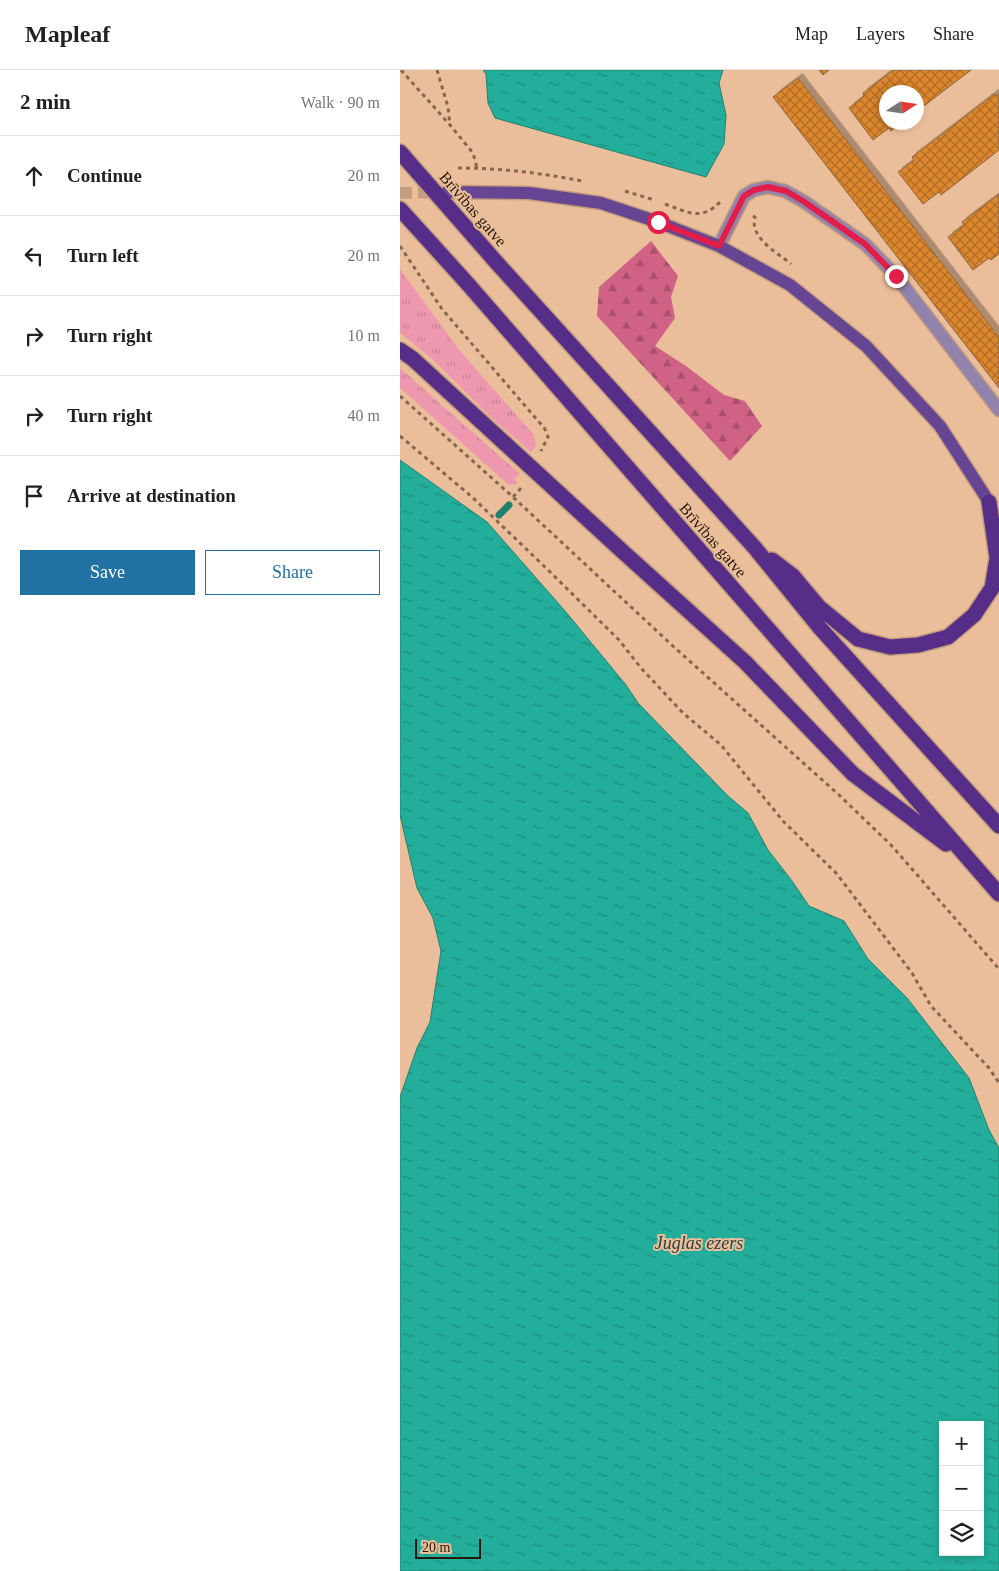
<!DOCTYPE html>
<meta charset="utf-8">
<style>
body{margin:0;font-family:Georgia,serif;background:#f6f6f6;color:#202124}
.controls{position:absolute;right:15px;bottom:15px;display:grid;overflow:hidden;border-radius:0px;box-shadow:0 2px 8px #0003}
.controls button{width:45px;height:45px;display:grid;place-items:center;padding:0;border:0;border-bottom:1px solid #e0e0e0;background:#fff;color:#202124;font:25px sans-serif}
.compass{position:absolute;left:479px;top:15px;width:45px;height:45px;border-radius:50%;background:#fff;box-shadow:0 2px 8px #0003;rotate:78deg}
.scale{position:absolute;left:15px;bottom:12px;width:66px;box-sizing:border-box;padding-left:5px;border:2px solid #271709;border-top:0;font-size:14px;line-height:18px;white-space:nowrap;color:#271709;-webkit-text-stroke:4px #eabe9a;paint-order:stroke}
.stop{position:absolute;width:15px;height:15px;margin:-11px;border:4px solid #e11d48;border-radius:50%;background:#fff}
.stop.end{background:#e11d48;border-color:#fff;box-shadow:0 1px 5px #0008}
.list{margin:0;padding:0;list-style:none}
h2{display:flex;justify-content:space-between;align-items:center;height:65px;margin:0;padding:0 20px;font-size:21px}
h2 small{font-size:16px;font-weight:400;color:#757577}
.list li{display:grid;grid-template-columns:32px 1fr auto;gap:15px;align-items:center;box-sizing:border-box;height:80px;padding:0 20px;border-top:1px solid #e0e0e0}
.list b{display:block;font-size:19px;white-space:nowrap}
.list em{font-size:16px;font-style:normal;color:#757577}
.actions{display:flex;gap:10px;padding:15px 20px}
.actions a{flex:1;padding:11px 0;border:1px solid #2271a3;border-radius:0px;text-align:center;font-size:18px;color:#2271a3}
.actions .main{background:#2271a3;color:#fff}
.icon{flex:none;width:28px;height:28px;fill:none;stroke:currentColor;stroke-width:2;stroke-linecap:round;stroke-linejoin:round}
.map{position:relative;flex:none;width:599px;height:1501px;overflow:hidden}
header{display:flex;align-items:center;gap:30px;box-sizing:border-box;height:70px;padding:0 25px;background:#fff;border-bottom:1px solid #e0e0e0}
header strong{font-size:24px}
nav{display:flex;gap:28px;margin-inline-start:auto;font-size:18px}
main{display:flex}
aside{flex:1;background:#fff}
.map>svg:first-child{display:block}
.grass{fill:url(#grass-tufts)}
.forest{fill:url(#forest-firs)}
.water{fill:url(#water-ripples);stroke:#24806f;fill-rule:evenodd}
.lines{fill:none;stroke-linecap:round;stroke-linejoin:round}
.stream{stroke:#24806f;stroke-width:7}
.building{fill:url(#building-cross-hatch);stroke:#8c6644;filter:url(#shadow)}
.major-tunnel{stroke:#c39d7d;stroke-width:12;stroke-dasharray:12 6;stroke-linecap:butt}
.minor-casing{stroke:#c39d7d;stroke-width:15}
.major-casing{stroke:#c39d7d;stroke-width:15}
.highway-casing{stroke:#c39d7d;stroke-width:18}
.path{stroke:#85674f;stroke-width:3;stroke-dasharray:4 4;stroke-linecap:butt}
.minor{stroke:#9283ad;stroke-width:12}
.major{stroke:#664692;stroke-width:12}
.highway{stroke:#572e87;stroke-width:15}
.route{stroke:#e11d48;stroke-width:6}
.labels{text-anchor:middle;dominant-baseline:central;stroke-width:4;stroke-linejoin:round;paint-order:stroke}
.street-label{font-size:16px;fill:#271709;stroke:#eabe9a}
.water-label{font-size:18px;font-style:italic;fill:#26423d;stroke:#eabe9a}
</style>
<header>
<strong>Mapleaf</strong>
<nav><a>Map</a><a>Layers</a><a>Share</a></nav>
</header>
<main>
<aside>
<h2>2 min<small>Walk · 90 m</small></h2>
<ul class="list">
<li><svg class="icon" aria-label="ahead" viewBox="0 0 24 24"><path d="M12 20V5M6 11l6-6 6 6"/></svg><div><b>Continue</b></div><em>20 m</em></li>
<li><svg class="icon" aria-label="left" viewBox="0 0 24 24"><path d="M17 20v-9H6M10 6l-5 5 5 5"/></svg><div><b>Turn left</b></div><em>20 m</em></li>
<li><svg class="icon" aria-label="right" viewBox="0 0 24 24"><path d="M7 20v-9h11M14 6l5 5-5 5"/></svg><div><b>Turn right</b></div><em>10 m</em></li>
<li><svg class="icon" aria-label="right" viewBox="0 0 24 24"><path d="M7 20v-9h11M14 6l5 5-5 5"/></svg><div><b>Turn right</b></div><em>40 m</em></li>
<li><svg class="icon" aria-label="arrive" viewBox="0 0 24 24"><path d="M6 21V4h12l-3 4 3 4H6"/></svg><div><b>Arrive at destination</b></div></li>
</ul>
<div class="actions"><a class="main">Save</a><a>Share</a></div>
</aside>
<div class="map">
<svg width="599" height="1501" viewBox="0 0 599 1501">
<defs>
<pattern id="grass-tufts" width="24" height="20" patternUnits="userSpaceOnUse" patternTransform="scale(1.25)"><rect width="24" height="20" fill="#ee98b0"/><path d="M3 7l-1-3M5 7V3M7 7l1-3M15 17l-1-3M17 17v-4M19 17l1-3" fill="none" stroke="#cc8296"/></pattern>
<pattern id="forest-firs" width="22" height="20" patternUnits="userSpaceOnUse" patternTransform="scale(1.25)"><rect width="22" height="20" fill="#d06285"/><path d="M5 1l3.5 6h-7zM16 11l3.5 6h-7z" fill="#a9506b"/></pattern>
<pattern id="water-ripples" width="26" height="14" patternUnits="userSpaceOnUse" patternTransform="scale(1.25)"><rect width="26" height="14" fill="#23ad9b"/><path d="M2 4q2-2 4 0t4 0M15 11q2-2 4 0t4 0" fill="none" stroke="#1e8c7d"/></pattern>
<pattern id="building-cross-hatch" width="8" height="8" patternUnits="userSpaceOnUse" patternTransform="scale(1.25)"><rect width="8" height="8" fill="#dc862e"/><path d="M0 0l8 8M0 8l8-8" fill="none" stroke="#b26d25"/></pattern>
<filter id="shadow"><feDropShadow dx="4.5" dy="-4.5" stdDeviation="0" flood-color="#0004"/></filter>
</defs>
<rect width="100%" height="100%" fill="#eabe9a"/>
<!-- grass -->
<path class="grass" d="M 0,199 L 60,281 L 134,365 L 136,376 L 131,382 L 93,349 L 31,288 L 0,263 Z
M 0,298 L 120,404 L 114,409 L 118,413 L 109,415 L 0,318 Z"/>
<!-- forest -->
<path class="forest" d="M 251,171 L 278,206 L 271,227 L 275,248 L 255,276 L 286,296 L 324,325 L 345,331 L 362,356 L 330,391 L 197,246 L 199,217 Z"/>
<!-- water -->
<path class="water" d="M 83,0 L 323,0 L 319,13 L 326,45 L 324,74 L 306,107 L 95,48 L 88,33 L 86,4 Z
M 0,390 L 87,452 L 165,541 L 226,615 L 238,633 L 328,726 L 348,743 L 368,780 L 392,811 L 409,836 L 444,851 L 468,889 L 507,928 L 569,1008 L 589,1060 L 599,1078 L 599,1501 L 0,1501 L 0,1027 L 17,978 L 30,952 L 41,881 L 33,848 L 17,818 L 0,745 ZM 543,1355 L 580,1355 L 580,1482 L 543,1482 Z"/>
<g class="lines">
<!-- stream -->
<path class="stream" d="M 99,445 L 109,435"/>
</g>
<!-- building -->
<path class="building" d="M 419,0 L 429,0 L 423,5 Z
M 493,0 L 571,0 L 516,42 L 516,22 L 487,22 L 487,52 L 502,52 L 491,61 L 489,58 L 473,70 L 449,38 L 464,26 L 463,23 Z
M 398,8 L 599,267 L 599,318 L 373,27 Z
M 594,24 L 596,26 L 599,24 L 599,80 L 541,125 L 539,122 L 523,134 L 498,102 L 514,90 L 512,87 Z
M 599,124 L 599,184 L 591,190 L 589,188 L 573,200 L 548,167 L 564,155 L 562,152 Z"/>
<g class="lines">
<!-- major-tunnel -->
<path class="major-tunnel" d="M 0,123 L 42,122"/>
<defs>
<path id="minor" d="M 319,176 L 344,126 L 354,120 L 368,117 L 385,121 L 403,131 L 465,174 L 496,206 L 599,340"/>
<path id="major" d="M 47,122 L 129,123 L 201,133 L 258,152 L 319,176 L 390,215 L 466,276 L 540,356 L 589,432"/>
<path id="highway" d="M 0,82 L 97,193 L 355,478 L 420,558 L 599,756
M 0,139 L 67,213 L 599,824
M 0,280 L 13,289 L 221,480 L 345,592 L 453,704 L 546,774
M 372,490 L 393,506 L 419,537 L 458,569 L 490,577 L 518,575 L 548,567 L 574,545 L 592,518 L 597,488 L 589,432"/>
</defs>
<!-- minor casing -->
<use href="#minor" class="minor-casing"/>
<!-- major casing -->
<use href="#major" class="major-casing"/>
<!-- highway casing -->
<use href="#highway" class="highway-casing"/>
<!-- path -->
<path class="path" d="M 1,0 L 50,55 L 73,83 L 77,98
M 37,0 L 48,37 L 50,55
M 58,98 C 100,98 141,103 182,111
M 225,121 L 254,130
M 265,134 C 288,142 301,152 321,131 L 322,131
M 353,146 L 355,147 C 349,168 378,183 391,194
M 0,176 L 42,239 L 145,359 L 148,367 L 141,381
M 0,326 L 113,427 L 274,577 L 439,725 L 492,776 L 599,899
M 0,366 L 72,427 L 145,497 L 219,570 L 241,598 L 283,643 L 321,675 L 383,751 L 437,804 L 512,903 L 531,936 L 589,998 L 599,1013
M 113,427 L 122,417"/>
<!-- minor -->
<use href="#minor" class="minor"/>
<!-- major -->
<use href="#major" class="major"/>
<!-- highway -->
<use href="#highway" class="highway"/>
</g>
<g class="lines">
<!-- route -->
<path class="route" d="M 258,152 L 319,176 L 344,126 L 354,120 L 368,117 L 386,121 L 403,131 L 465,174 L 496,206"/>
</g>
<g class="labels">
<!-- street labels -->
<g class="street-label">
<text transform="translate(73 139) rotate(49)">Brīvības gatve</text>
<text transform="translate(313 470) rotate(49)">Brīvības gatve</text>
</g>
<!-- water labels -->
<g class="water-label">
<text x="299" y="1173">Juglas ezers</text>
</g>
</g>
</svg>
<div class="controls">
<button>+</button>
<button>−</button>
<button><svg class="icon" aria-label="layers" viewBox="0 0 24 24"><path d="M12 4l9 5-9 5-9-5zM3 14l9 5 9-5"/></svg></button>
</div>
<svg class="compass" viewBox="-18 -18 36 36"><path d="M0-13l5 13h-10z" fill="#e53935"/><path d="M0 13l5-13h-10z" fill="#757577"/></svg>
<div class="scale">20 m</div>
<div class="stop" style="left:258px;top:152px"></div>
<div class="stop end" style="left:496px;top:206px"></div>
</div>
</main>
